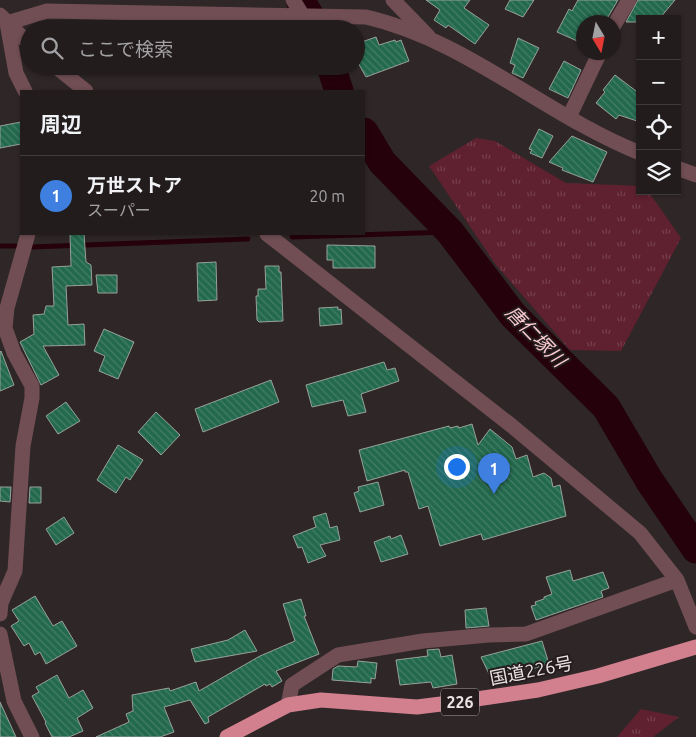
<!DOCTYPE html>
<html lang="ja">
<meta charset="utf-8">
<style>
body{margin:0;font-family:Ubuntu,"Noto Sans JP",sans-serif;background:#2e292a;color:#f1f3f6}
.controls{position:absolute;right:15px;top:15px;display:grid;overflow:hidden;border-radius:0px;box-shadow:0 1px 4px #0004}
.controls button{width:45px;height:45px;display:grid;place-items:center;padding:0;border:0;border-bottom:1px solid #3f3a3b;background:#221c1d;color:#f1f3f6;font:25px sans-serif}
.compass{position:absolute;left:576px;top:15px;width:45px;height:45px;border-radius:50%;background:#221c1d;box-shadow:0 1px 4px #0004;rotate:170deg}
.you{position:absolute;left:456px;top:466px;width:18px;height:18px;margin:-12px;border:4px solid #fff;border-radius:50%;background:#1a73e8;box-shadow:0 0 0 8px #1a73e833}
.badge{display:grid;place-items:center;width:32px;height:32px;border-radius:50%;background:#db2777;color:#fff;font-size:16px;font-weight:700}
.pin{position:absolute;translate:-50% -41px;filter:drop-shadow(0 1px 2px #0008)}
.pin::after{content:'';position:absolute;top:26px;width:18px;height:15px;background:inherit;clip-path:polygon(0 0,100% 0,50% 100%)}
.list{margin:0;padding:0;list-style:none}
h2{display:flex;justify-content:space-between;align-items:center;height:65px;margin:0;padding:0 20px;font-size:21px}
h2 small{font-size:16px;font-weight:400;color:#a2a1a4}
.list li{display:grid;grid-template-columns:32px 1fr auto;gap:15px;align-items:center;box-sizing:border-box;height:80px;padding:0 20px;border-top:1px solid #3f3a3b}
.list b{display:block;font-size:19px;white-space:nowrap}
.list p{margin:0;font-size:16px;white-space:nowrap;color:#a2a1a4}
.list em{font-size:16px;font-style:normal;color:#a2a1a4}
.icon{flex:none;width:28px;height:28px;fill:none;stroke:currentColor;stroke-width:2;stroke-linecap:round;stroke-linejoin:round}
.map{position:relative;flex:none;width:696px;height:737px;overflow:hidden}
.search{position:absolute;background:#221c1d;box-shadow:0 1px 4px #0004;left:20px;top:20px;width:345px;height:55px;display:flex;align-items:center;gap:12px;box-sizing:border-box;padding:0 18px;border-radius:28px;color:#a2a1a4;font-size:19px}
.panel{position:absolute;background:#221c1d;box-shadow:0 1px 4px #0004;left:20px;top:90px;width:345px;height:145px;border-radius:0px}
.map>svg:first-child{display:block}
.park{fill:url(#park-tufts)}
.lines{fill:none;stroke-linecap:round;stroke-linejoin:round}
.stream{stroke:#25020b;stroke-width:5}
.river{stroke:#25020b;stroke-width:29}
.building{fill:url(#building-back-hatch);stroke:#98a19c}
.minor{stroke:#704e53;stroke-width:15}
.highway{stroke:#d27f8e;stroke-width:15}
.labels{text-anchor:middle;dominant-baseline:central;stroke-width:4;stroke-linejoin:round;paint-order:stroke}
.shield{fill:#241c1d;stroke:#afa8a9;stroke-width:1}
.shield-label{font-size:16px;font-weight:bold;fill:#eae4e5}
.street-label{font-size:18px;fill:#eae4e5;stroke:#241c1d}
.water-label{font-size:19px;font-style:italic;fill:#f9cbd1;stroke:#241c1d}
</style>
<div class="map">
<svg width="696" height="737" viewBox="0 0 696 737">
<defs>
<pattern id="park-tufts" width="24" height="20" patternUnits="userSpaceOnUse" patternTransform="scale(1.25)"><rect width="24" height="20" fill="#5f202f"/><path d="M3 7l-1-3M5 7V3M7 7l1-3M15 17l-1-3M17 17v-4M19 17l1-3" fill="none" stroke="#76404d"/></pattern>
<pattern id="building-back-hatch" width="6" height="6" patternUnits="userSpaceOnUse" patternTransform="scale(1.25)"><rect width="6" height="6" fill="#23694e"/><path d="M-1 5l2 2M0 0l6 6M5-1l2 2" fill="none" stroke="#437e67"/></pattern>
</defs>
<rect width="100%" height="100%" fill="#2e2627"/>
<!-- park -->
<path class="park" d="M 476,138 L 495,141 L 566,183 L 640,186 L 640,191 L 648,191 L 681,238 L 621,351 L 570,350 L 496,265 L 429,166 Z
M 641,709 L 679,717 L 653,737 L 617,737 Z"/>
<g class="lines">
<!-- stream -->
<path class="stream" d="M 292,237 L 450,232
M 0,246 L 16,246
M 31,247 L 248,239"/>
<!-- river -->
<path class="river" d="M 300,0 L 318,29
M 331,66 L 339,91
M 364,132 L 382,162 L 450,232 L 513,315 L 606,407 L 649,480 L 696,549"/>
</g>
<!-- building -->
<path class="building" d="M 426,0 L 470,0 L 464,8 L 489,25 L 475,44 L 448,25 L 446,28 L 434,20 L 440,10 Z
M 510,0 L 534,0 L 523,17 L 505,9 Z
M 578,0 L 618,0 L 605,22 L 584,22 L 584,44 L 557,32 L 569,9 L 572,11 Z
M 638,0 L 675,0 L 659,19 L 640,19 L 640,22 L 626,22 Z
M 376,37 L 379,45 L 395,40 L 396,42 L 401,40 L 409,61 L 366,77 L 356,59 L 356,44 Z
M 518,38 L 539,48 L 523,78 L 512,73 L 515,65 L 510,63 Z
M 564,61 L 581,70 L 568,98 L 549,89 Z
M 615,75 L 640,94 L 640,122 L 619,115 L 616,119 L 596,103 L 605,92 L 603,90 Z
M 21,122 L 21,144 L 0,148 L 0,126 Z
M 539,129 L 553,136 L 542,158 L 530,153 L 532,150 L 529,149 Z
M 572,136 L 607,152 L 593,182 L 562,170 L 563,168 L 549,162 Z
M 70,234 L 84,234 L 86,262 L 91,265 L 92,285 L 66,286 L 68,325 L 84,324 L 85,345 L 43,346 L 59,375 L 41,385 L 20,342 L 34,334 L 33,315 L 44,314 L 46,306 L 54,306 L 52,267 L 71,266 Z
M 327,245 L 375,246 L 375,268 L 333,268 L 333,260 L 327,260 Z
M 216,262 L 217,300 L 198,301 L 197,263 Z
M 265,266 L 279,266 L 279,272 L 281,272 L 283,321 L 259,322 L 257,320 L 256,296 L 258,296 L 258,289 L 266,289 Z
M 96,275 L 117,275 L 117,293 L 98,293 Z
M 338,307 L 338,310 L 341,309 L 342,324 L 320,326 L 319,308 Z
M 104,329 L 134,342 L 118,379 L 99,371 L 105,356 L 94,351 Z
M 1,351 L 14,385 L 0,391 L 0,352 Z
M 384,362 L 387,370 L 395,368 L 399,381 L 361,394 L 366,412 L 348,416 L 343,400 L 312,407 L 306,385 Z
M 271,380 L 279,402 L 203,432 L 195,409 Z
M 66,402 L 80,421 L 58,434 L 46,416 Z
M 156,412 L 180,435 L 161,455 L 138,432 Z
M 472,424 L 478,445 L 490,429 L 512,447 L 516,459 L 527,455 L 533,477 L 544,473 L 551,478 L 553,487 L 560,485 L 566,516 L 483,540 L 481,534 L 440,546 L 428,506 L 419,509 L 408,472 L 405,472 L 405,470 L 367,481 L 359,450 L 449,426 L 450,428 L 458,426 L 459,428 Z
M 118,445 L 143,460 L 130,480 L 126,477 L 116,493 L 97,480 Z
M 378,482 L 384,505 L 360,512 L 354,493 L 359,491 L 358,487 Z
M 0,487 L 11,487 L 10,502 L 0,501 Z
M 30,487 L 41,487 L 41,503 L 29,503 Z
M 326,513 L 330,528 L 337,526 L 340,540 L 320,545 L 326,556 L 308,563 L 302,547 L 298,548 L 293,536 L 316,527 L 313,517 Z
M 64,517 L 74,533 L 56,545 L 46,529 Z
M 401,535 L 408,554 L 381,562 L 374,542 L 390,536 L 391,539 Z
M 570,570 L 573,581 L 603,572 L 609,588 L 601,591 L 603,597 L 536,620 L 531,606 L 536,605 L 535,602 L 544,599 L 544,597 L 552,594 L 546,577 Z
M 35,596 L 53,626 L 62,621 L 77,646 L 46,664 L 40,652 L 35,655 L 29,643 L 24,646 L 11,626 L 19,621 L 12,610 Z
M 301,599 L 306,616 L 304,616 L 319,654 L 276,671 L 282,681 L 272,687 L 270,684 L 266,686 L 265,684 L 208,717 L 209,722 L 205,724 L 190,700 L 164,707 L 174,732 L 160,737 L 96,737 L 129,722 L 126,714 L 133,711 L 132,695 L 169,688 L 170,691 L 196,682 L 199,691 L 260,656 L 295,641 L 283,604 Z
M 486,608 L 489,626 L 466,628 L 465,610 Z
M 245,630 L 257,651 L 195,662 L 191,649 L 228,640 Z
M 542,641 L 549,664 L 532,669 L 531,667 L 510,673 L 506,668 L 490,676 L 481,657 Z
M 439,649 L 441,657 L 452,655 L 457,684 L 433,688 L 431,682 L 400,685 L 396,660 L 428,656 L 427,650 Z
M 358,661 L 377,663 L 375,679 L 371,678 L 371,683 L 332,680 L 333,669 L 338,666 L 357,667 Z
M 57,675 L 69,698 L 83,690 L 93,708 L 77,718 L 83,731 L 69,737 L 52,737 L 45,723 L 46,722 L 32,696 L 39,692 L 36,687 Z
M 0,702 L 16,737 L 0,737 Z"/>
<g class="lines">
<!-- minor -->
<path class="minor" d="M 293,0 L 303,16
M 393,0 L 428,36
M 0,15 L 29,44
M 614,25 L 629,0
M 55,66 L 86,91
M 25,91 L 16,73 L 7,23 L 47,11 L 366,17 C 466,40 545,115 640,153
M 569,117 L 600,52
M 677,168 L 696,175
M 267,234 L 512,426 L 640,533 L 677,580 L 696,627
M 0,614 L 1,603 L 15,571 L 23,446 L 32,398 L 32,386 L 14,353 L 5,328 L 7,308 L 28,234
M 0,634 L 14,701 L 32,737
M 288,705 L 292,685 L 338,655 L 423,641 L 489,635 L 526,634 L 677,580"/>
<!-- highway -->
<path class="highway" d="M 227,737 L 288,705 L 321,700 L 417,707 L 449,703 L 538,690 L 598,676 L 696,647"/>
</g>
<g class="labels">
<!-- shield labels -->
<rect class="shield" x="441" y="688.5" width="38" height="27" rx="4"/>
<g class="shield-label">
<text x="460" y="702">226</text>
</g>
<!-- street labels -->
<g class="street-label">
<text transform="translate(531 670) rotate(-11)">国道226号</text>
</g>
<!-- water labels -->
<g class="water-label">
<text transform="translate(536 336) rotate(46)">唐仁塚川</text>
</g>
</g>
</svg>
<div class="controls">
<button>+</button>
<button>−</button>
<button><svg class="icon" aria-label="locate" viewBox="0 0 24 24"><circle cx="12" cy="12" r="6"/><path d="M12 2v4M12 18v4M2 12h4M18 12h4"/></svg></button>
<button><svg class="icon" aria-label="layers" viewBox="0 0 24 24"><path d="M12 4l9 5-9 5-9-5zM3 14l9 5 9-5"/></svg></button>
</div>
<svg class="compass" viewBox="-18 -18 36 36"><path d="M0-13l5 13h-10z" fill="#e53935"/><path d="M0 13l5-13h-10z" fill="#a2a1a4"/></svg>
<div class="you"></div>
<div class="pin badge" style="left:494px;top:494px;background:#3f7fe0">1</div>
<div class="search"><svg class="icon" aria-label="search" viewBox="0 0 24 24"><circle cx="10" cy="10" r="6"/><path d="M15 15l6 6"/></svg>ここで検索</div>
<section class="panel">
<h2>周辺<small></small></h2>
<ul class="list">
<li><span class="badge" style="background:#3f7fe0">1</span><div><b>万世ストア</b><p>スーパー</p></div><em>20 m</em></li>
</ul>
</section>
</div>
